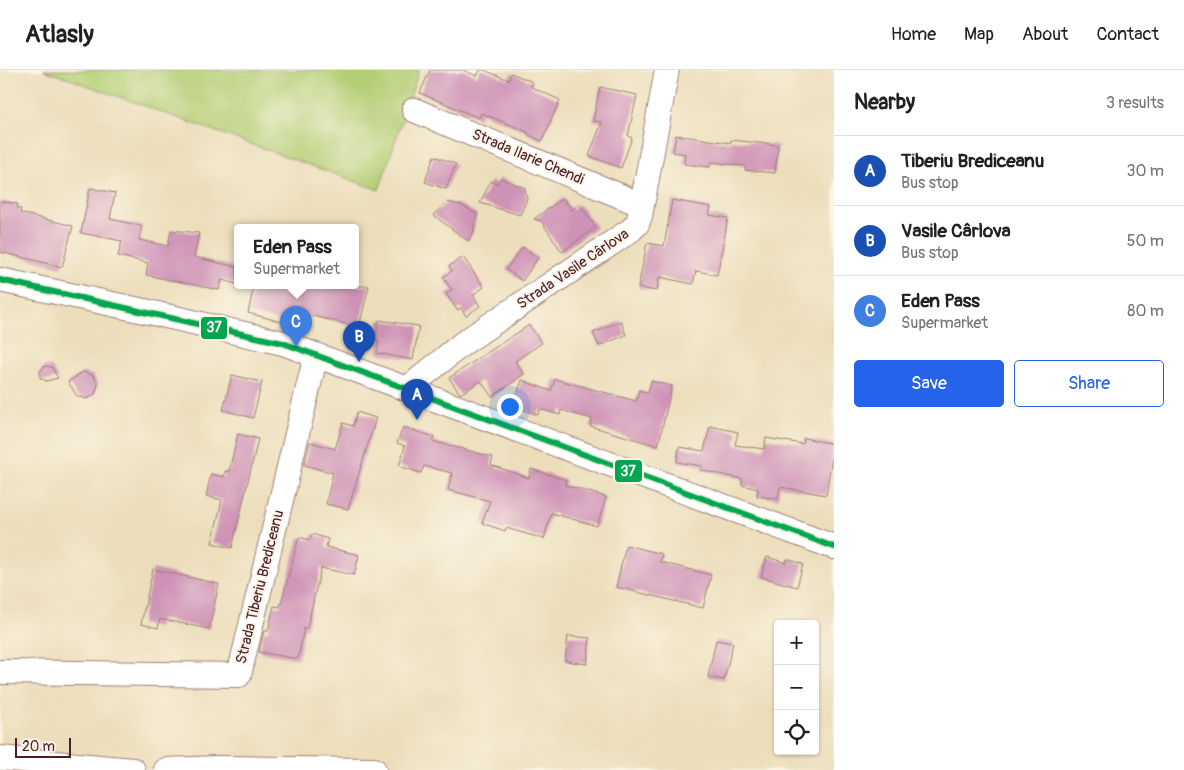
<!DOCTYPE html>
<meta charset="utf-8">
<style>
body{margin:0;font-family:Pangolin,sans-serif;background:#f2f2f2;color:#202124}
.controls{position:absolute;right:15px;bottom:15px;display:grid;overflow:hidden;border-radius:5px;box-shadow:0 1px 4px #0004}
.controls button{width:45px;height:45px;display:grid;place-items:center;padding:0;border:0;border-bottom:1px solid #e0e0e0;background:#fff;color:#202124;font:25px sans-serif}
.scale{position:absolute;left:15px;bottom:12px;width:56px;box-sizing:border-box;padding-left:5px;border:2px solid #4a1f2b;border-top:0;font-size:14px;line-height:18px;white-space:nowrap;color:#4a1f2b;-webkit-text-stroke:4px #fcf5e5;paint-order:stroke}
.you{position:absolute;left:509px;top:336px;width:18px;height:18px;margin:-12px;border:4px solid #fff;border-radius:50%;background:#1a73e8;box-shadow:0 0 0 8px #1a73e833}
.badge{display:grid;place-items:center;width:32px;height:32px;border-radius:50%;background:#2563eb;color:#fff;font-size:16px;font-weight:700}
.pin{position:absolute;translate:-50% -41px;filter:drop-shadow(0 1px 2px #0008)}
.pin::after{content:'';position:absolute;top:26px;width:18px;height:15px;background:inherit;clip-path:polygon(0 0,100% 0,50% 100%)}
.popup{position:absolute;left:234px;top:154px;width:125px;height:65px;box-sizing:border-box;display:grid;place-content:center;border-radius:5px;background:#fff;filter:drop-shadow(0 1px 4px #0005);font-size:16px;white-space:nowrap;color:#757577}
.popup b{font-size:19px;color:#202124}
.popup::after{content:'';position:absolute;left:50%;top:100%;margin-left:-10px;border:10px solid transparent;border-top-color:#fff}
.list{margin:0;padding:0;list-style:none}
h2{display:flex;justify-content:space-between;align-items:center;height:65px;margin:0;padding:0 20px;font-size:21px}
h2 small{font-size:16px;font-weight:400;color:#757577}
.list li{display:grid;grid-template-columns:32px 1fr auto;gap:15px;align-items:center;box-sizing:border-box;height:70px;padding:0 20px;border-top:1px solid #e0e0e0}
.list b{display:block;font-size:19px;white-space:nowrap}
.list p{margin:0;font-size:16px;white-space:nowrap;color:#757577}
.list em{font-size:16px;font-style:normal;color:#757577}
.actions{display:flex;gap:10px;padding:15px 20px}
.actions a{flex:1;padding:11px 0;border:1px solid #2563eb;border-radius:5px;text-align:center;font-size:18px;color:#2563eb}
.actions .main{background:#2563eb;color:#fff}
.icon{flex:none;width:28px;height:28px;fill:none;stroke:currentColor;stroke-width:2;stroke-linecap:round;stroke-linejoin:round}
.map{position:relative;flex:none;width:834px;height:700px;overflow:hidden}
header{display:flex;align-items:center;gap:30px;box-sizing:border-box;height:70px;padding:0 25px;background:#fff;border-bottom:1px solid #e0e0e0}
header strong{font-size:24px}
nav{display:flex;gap:28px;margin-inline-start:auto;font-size:18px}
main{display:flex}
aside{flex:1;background:#fff}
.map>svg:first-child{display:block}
.green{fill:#b3ce74;stroke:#7e7650}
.building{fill:#ce92b6}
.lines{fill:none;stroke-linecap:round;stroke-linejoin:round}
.minor-casing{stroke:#9b7e73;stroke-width:26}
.minor{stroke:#fff;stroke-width:24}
.bus-1-casing{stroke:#fcf5e5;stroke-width:10}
.bus-1{stroke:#00a651;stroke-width:6}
.labels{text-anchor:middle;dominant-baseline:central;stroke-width:4;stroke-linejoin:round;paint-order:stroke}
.street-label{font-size:15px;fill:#4a1f2b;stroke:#fcf5e5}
.line-badge{stroke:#fcf5e5;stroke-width:2}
.badge-label{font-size:14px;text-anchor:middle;font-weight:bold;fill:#fff}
</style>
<header>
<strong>Atlasly</strong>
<nav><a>Home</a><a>Map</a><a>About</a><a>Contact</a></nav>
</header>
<main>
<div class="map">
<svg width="834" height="700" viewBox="0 0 834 700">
<rect width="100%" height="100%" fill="#fcf5e5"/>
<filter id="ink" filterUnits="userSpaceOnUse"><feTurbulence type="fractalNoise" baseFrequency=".02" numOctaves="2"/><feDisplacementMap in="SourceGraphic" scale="10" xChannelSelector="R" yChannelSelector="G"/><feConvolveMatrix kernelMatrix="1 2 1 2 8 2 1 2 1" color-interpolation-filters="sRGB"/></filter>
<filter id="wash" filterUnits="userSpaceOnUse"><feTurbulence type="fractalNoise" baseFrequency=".0096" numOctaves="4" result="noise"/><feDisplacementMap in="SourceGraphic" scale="20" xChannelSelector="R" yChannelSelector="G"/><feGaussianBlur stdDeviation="1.12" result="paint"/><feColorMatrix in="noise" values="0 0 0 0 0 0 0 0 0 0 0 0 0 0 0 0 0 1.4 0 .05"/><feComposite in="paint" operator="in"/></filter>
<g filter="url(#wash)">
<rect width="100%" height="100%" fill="#ecdebb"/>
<!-- green -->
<path class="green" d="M 44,0 L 419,0 L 379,120 Z"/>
<g id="blocks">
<!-- building -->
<path class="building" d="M 430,0 L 463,0 L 477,6 L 480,0 L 484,0 L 509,10 L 511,3 L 533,12 L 531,17 L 560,30 L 542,71 L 527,64 L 528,62 L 481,43 L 479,48 L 420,23 Z
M 600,17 L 637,25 L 628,66 L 632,68 L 621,98 L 589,86 L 602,52 L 593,51 Z
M 676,65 L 730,73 L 731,70 L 778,75 L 775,103 L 745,100 L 745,96 L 711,92 L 710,97 L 684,94 L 685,84 L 673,82 Z
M 434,86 L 456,94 L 446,119 L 425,112 Z
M 500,108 L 525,118 L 527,129 L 520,145 L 480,133 L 491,111 L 497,114 Z
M 90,118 L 115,123 L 110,149 L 142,156 L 139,170 L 168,176 L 171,160 L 199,163 L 194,187 L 237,197 L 237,214 L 222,210 L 219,220 L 146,205 L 148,193 L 118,186 L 122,171 L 81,163 Z
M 563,128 L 572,140 L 579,134 L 596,157 L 562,182 L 541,151 L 534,149 Z
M 672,130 L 711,137 L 709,145 L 728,148 L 717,205 L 696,201 L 693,214 L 659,207 L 657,221 L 638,218 L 647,173 L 664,176 Z
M 0,131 L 18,134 L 17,138 L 21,139 L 20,143 L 73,156 L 62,197 L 0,182 Z
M 447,132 L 461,135 L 477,144 L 473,163 L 468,171 L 433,145 Z
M 523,177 L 538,188 L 522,211 L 506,199 Z
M 463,187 L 484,217 L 473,225 L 480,236 L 466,246 L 461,238 L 457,240 L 446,224 L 452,220 L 443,207 L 452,201 L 449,196 Z
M 254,216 L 369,216 L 359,257 L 300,243 L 297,256 L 248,243 Z
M 379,250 L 419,256 L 413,290 L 377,283 L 379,271 L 375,270 Z
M 621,251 L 626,265 L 599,276 L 593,263 Z
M 529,255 L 542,273 L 515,291 L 524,304 L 492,327 L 481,311 L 460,324 L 449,308 Z
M 45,296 L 52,297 L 58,308 L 46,311 L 40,308 L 40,301 Z
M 83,302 L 93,305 L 98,314 L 95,324 L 87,329 L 77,326 L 68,312 Z
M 232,305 L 262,312 L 253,348 L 223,340 Z
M 555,309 L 636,331 L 639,320 L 648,323 L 651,311 L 672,316 L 658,376 L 590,356 L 592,349 L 561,340 L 560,345 L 540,339 L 538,345 L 513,336 L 522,310 L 551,321 Z
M 357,342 L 376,348 L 348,439 L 326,434 L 333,403 L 304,395 L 310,372 L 335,379 L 343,353 L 353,356 Z
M 710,356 L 738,362 L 735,375 L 764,379 L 766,368 L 803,374 L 804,368 L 834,374 L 826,425 L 780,417 L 778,429 L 757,426 L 758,419 L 742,415 L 742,409 L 701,400 L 702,396 L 677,392 L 679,377 L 704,381 Z
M 403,357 L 434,367 L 432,371 L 493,387 L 491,395 L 529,408 L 531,399 L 566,410 L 565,415 L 606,427 L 597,456 L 551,443 L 544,469 L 506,458 L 505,461 L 482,453 L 490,431 L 448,420 L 452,403 L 424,396 L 421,403 L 399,396 L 405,376 L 397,373 Z
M 238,364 L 258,369 L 232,478 L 212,473 L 222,430 L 206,426 L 211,404 L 224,407 L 225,401 L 229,402 Z
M 312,464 L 328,469 L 326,477 L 359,485 L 354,505 L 321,498 L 307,558 L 304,558 L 298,589 L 259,582 L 264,561 L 268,561 L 274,536 L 280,537 L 299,467 L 310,470 Z
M 626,475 L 662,484 L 660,492 L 711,505 L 703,538 L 616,517 Z
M 767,487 L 786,493 L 787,489 L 803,494 L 797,517 L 761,507 Z
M 153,499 L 219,514 L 209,559 L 160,549 L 158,558 L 141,554 Z
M 568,566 L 590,568 L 587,594 L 565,591 Z
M 716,570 L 733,573 L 724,610 L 708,607 Z"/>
</g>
</g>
<g filter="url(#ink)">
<use href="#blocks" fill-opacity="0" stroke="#9b7e73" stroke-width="1"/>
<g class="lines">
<defs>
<path id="minor" d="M 414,40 L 642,135
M 0,210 L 149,242 L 283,273 L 834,477
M 407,319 L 462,274 L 631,160 L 637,154 L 640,146 L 667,0
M 0,602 L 239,605 L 316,285
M 0,688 L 133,700
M 166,700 L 218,698 L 374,700"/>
</defs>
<!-- minor casing -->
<use href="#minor" class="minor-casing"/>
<!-- minor -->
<use href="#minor" class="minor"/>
<defs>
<path id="bus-1" d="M 0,210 L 283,273 L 834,477"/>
</defs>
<!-- bus-1 casing -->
<use href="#bus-1" class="bus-1-casing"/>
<!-- bus-1 -->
<use href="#bus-1" class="bus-1"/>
</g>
</g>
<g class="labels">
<!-- street labels -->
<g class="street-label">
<text transform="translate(528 87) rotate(23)">Strada Ilarie Chendi</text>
<text transform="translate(573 199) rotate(-34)">Strada Vasile Cârlova</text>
<text transform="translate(260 517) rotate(-76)">Strada Tiberiu Brediceanu</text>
</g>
</g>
<g class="line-badge">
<rect x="200" y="246" width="28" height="24" rx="5" fill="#00a651"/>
<rect x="614" y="389" width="29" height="24" rx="5" fill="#00a651"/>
</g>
<g class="badge-label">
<text x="214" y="262">37</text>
<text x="628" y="406">37</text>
</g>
</svg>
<div class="controls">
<button>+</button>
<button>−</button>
<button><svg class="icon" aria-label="locate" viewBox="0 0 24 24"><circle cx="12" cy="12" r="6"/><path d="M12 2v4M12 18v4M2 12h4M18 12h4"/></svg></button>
</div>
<div class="scale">20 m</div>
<div class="you"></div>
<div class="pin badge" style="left:417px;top:350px;background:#1a4fb4">A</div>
<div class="pin badge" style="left:359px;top:292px;background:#1a4fb4">B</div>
<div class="pin badge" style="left:296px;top:277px;background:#3f7fe0">C</div>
<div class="popup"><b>Eden Pass</b>Supermarket</div>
</div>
<aside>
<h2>Nearby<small>3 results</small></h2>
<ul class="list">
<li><span class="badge" style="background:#1a4fb4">A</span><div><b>Tiberiu Brediceanu</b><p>Bus stop</p></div><em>30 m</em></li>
<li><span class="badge" style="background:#1a4fb4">B</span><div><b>Vasile Cârlova</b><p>Bus stop</p></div><em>50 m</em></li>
<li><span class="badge" style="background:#3f7fe0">C</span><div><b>Eden Pass</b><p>Supermarket</p></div><em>80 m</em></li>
</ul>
<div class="actions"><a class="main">Save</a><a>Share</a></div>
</aside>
</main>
